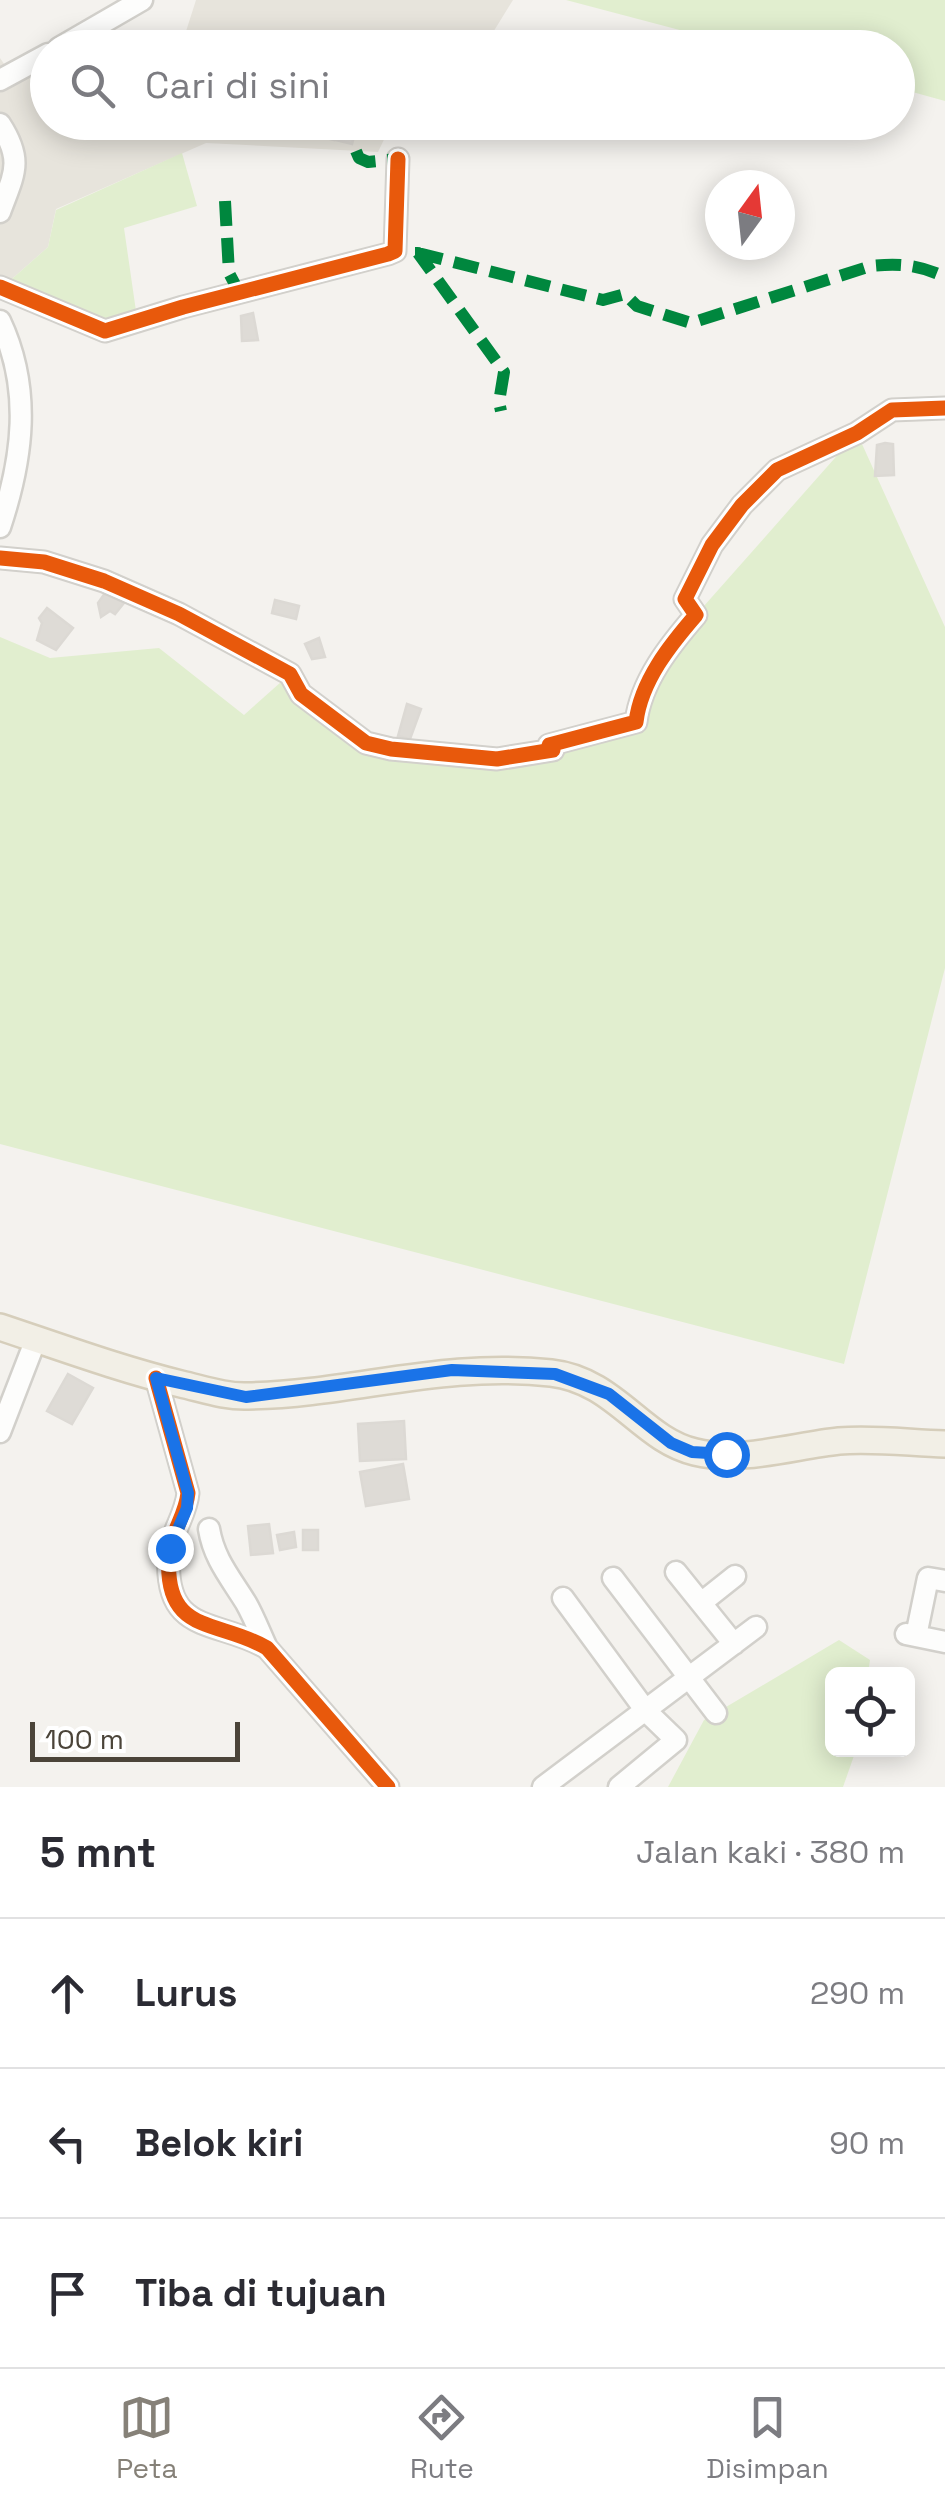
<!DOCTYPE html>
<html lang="id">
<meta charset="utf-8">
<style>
body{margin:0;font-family:"Space Grotesk",sans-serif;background:#f2f2f3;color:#2b2b33}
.controls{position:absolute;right:30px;bottom:30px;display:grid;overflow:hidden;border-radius:15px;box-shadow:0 5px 25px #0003}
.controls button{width:90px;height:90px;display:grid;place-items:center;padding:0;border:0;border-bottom:2px solid #e1e1e2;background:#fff;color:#2b2b33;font:50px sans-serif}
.compass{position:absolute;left:705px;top:170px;width:90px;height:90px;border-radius:50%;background:#fff;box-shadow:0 5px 25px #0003;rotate:15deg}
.scale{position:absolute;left:30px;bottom:25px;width:210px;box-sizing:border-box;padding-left:10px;border:5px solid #4b4439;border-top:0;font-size:28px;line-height:35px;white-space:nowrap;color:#4b4439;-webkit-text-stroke:8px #fff;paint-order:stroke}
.stop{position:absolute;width:30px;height:30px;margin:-22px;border:8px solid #1a73e8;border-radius:50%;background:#fff}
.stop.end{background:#1a73e8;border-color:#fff;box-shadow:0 2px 10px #0008}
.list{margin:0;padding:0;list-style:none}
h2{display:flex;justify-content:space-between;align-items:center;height:130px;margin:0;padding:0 40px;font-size:42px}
h2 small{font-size:32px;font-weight:400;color:#7c7c81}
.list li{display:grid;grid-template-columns:65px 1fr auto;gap:30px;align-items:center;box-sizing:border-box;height:150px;padding:0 40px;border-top:2px solid #e1e1e2}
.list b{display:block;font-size:38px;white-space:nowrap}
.list em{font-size:32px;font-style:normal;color:#7c7c81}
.icon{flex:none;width:55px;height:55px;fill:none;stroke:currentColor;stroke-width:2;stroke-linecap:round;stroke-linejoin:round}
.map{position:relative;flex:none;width:945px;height:1787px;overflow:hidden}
.search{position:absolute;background:#fff;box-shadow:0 5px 25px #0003;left:30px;right:30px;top:30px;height:110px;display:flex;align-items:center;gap:25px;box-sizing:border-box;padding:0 35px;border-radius:55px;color:#7c7c81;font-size:38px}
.sheet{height:580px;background:#fff}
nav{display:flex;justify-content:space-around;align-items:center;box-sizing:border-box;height:140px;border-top:2px solid #e1e1e2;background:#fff;font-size:28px;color:#7c7c81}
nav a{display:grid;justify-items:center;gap:5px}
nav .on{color:#868178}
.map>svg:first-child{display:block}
.residential{fill:#e7e4dc}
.green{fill:#e1eecf}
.building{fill:#dedbd6;stroke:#dcd9d4;stroke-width:2.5}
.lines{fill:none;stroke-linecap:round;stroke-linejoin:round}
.minor-casing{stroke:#d2d0cb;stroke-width:25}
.major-casing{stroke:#d6cebb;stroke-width:30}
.minor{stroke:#fdfdfc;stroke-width:20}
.major{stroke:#f2efe6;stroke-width:25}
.quiet{stroke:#00873e;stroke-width:12;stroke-dasharray:25 12;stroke-linecap:butt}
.cycleway-casing{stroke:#fff;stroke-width:21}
.cycleway{stroke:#e8590c;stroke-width:15}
.route{stroke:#1a73e8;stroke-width:12}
</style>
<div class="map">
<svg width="945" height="1787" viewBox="0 0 945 1787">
<rect width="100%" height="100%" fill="#f4f2ee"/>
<!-- residential -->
<path class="residential" d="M 196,0 L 513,0 L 484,47 L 181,47 Z
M 47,54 L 48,122 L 392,123 L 378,152 L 206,143 L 56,209 L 48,247 L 4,286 L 0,275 L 0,58 L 11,74 Z"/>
<!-- green -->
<path class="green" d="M 566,0 L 945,0 L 945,101 L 898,88 L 898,48 L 744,47 Z
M 182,153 L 197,206 L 124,228 L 137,318 L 107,327 L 4,286 L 48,247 L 56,210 Z
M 857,433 L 945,627 L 945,968 L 844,1364 L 0,1144 L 0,637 L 50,658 L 159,648 L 244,715 L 290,674 L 392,749 L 497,759 L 636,722 L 696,615 Z
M 839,1640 L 870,1660 L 868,1674 L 832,1674 L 832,1750 L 856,1750 L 843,1787 L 668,1787 L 704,1720 Z"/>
<!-- building -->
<path class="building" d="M 318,122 L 338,122 L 334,140 L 314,135 Z
M 340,122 L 357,125 L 352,144 L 336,140 Z
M 253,313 L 258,340 L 242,341 L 241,316 Z
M 885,443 L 893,444 L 894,475 L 875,476 L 877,445 Z
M 105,593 L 124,603 L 115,614 L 110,611 L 101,617 L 98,603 Z
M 275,600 L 299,606 L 296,619 L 272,613 Z
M 47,608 L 73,628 L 56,650 L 37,640 L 42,623 L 39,618 Z
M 319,638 L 325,657 L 312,659 L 305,644 Z
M 407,704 L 421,709 L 410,739 L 398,736 Z
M 68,1374 L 93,1388 L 72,1424 L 47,1411 Z
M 404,1421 L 406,1459 L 360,1461 L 358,1424 Z
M 403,1464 L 409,1499 L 366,1506 L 360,1472 Z
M 269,1524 L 273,1553 L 251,1555 L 248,1526 Z
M 303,1530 L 318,1530 L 318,1550 L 303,1550 Z
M 294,1532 L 296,1547 L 280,1550 L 277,1535 Z"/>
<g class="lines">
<defs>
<path id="minor" d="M 59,48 L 142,0
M 0,80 L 48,54
M 0,124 C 24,161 14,174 0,212
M 0,287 L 105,331 L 183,307 L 388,254 L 395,251 L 398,159
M 0,321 C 32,389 23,458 0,527
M 0,558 L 44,562 L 104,581 L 179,614 L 290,674 L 301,694 L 366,743 L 391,749 L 497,759 L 553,750 L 549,745 L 636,722 C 641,681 670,645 696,615 L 685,599 L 712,545 L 742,505 L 777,470 L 857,433 L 892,410 L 945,408
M 156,1378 L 188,1493 C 186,1515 171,1533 169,1554 C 163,1636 218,1619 267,1648 L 388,1787
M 0,1432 L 36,1339
M 209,1529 C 214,1559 230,1577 246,1603 C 254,1617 260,1633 267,1648
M 676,1572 L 734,1644
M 613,1578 L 716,1713
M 563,1598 L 646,1711 L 676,1740 L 619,1787
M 701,1603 L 735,1576
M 906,1634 L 945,1642
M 916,1636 L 928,1578 L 945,1581
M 543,1787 L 756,1627"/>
<path id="major" d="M 0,1327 C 60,1347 120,1369 181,1384 C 203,1389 226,1397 248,1396 C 353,1394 442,1361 551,1373 C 615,1380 642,1440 695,1452 C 740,1463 793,1446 839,1441 C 874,1438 910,1443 945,1444"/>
</defs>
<!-- minor casing -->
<use href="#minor" class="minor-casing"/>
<!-- major casing -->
<use href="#major" class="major-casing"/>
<!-- minor -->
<use href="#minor" class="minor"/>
<!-- major -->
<use href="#major" class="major"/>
<!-- quiet -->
<path class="quiet" d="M 356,151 L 359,158 L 368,162 L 398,159
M 225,201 L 229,273 L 239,292
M 415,253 L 418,253 L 504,372 L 499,402 L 501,411
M 418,253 L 603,300 L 625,294 L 637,306 L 691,323 L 871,266 C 900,263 919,265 945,277"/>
<defs>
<path id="cycleway" d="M 0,287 L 105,331 L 183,307 L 388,254 L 395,251 L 398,159
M 0,558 L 44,562 L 104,581 L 179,614 L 290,674 L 301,694 L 366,743 L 391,749 L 497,759 L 553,750 L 549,745 L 636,722 C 641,681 670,645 696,615 L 685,599 L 712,545 L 742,505 L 777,470 L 857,433 L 892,410 L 945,408
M 156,1378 L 188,1493 C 186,1515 171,1533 169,1554 C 163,1636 218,1619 267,1648 L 388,1787"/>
</defs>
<!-- cycleway casing -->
<use href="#cycleway" class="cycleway-casing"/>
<!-- cycleway -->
<use href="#cycleway" class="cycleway"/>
</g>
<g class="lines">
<!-- route -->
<path class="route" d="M 170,1548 L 187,1508 L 188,1493 L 156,1378 L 246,1397 L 452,1370 L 555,1374 L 609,1394 L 671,1443 L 692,1452 L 726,1454"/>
</g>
</svg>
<div class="controls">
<button><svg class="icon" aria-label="locate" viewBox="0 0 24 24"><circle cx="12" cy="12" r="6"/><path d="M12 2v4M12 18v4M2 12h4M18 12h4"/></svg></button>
</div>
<svg class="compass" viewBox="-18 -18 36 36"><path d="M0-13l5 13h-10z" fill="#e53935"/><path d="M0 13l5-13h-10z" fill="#7c7c81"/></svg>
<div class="scale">100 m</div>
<div class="stop" style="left:726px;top:1454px"></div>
<div class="stop end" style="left:170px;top:1548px"></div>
<div class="search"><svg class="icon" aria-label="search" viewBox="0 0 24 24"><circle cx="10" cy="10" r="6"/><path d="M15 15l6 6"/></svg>Cari di sini</div>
</div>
<section class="sheet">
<h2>5 mnt<small>Jalan kaki · 380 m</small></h2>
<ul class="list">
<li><svg class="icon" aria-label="ahead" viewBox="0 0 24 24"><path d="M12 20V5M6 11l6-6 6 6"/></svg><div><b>Lurus</b></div><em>290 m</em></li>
<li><svg class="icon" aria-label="left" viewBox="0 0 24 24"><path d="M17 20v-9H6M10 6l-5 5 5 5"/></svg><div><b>Belok kiri</b></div><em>90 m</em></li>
<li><svg class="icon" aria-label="arrive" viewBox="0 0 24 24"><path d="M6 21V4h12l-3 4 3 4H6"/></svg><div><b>Tiba di tujuan</b></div></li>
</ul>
</section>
<nav>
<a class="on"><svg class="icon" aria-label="map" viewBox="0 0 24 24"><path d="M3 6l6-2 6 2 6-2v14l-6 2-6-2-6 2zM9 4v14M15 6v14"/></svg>Peta</a>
<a><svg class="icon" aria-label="directions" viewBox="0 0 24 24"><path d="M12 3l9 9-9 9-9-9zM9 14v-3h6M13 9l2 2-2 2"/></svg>Rute</a>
<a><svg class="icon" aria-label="saved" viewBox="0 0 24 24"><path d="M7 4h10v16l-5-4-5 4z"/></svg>Disimpan</a>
</nav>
